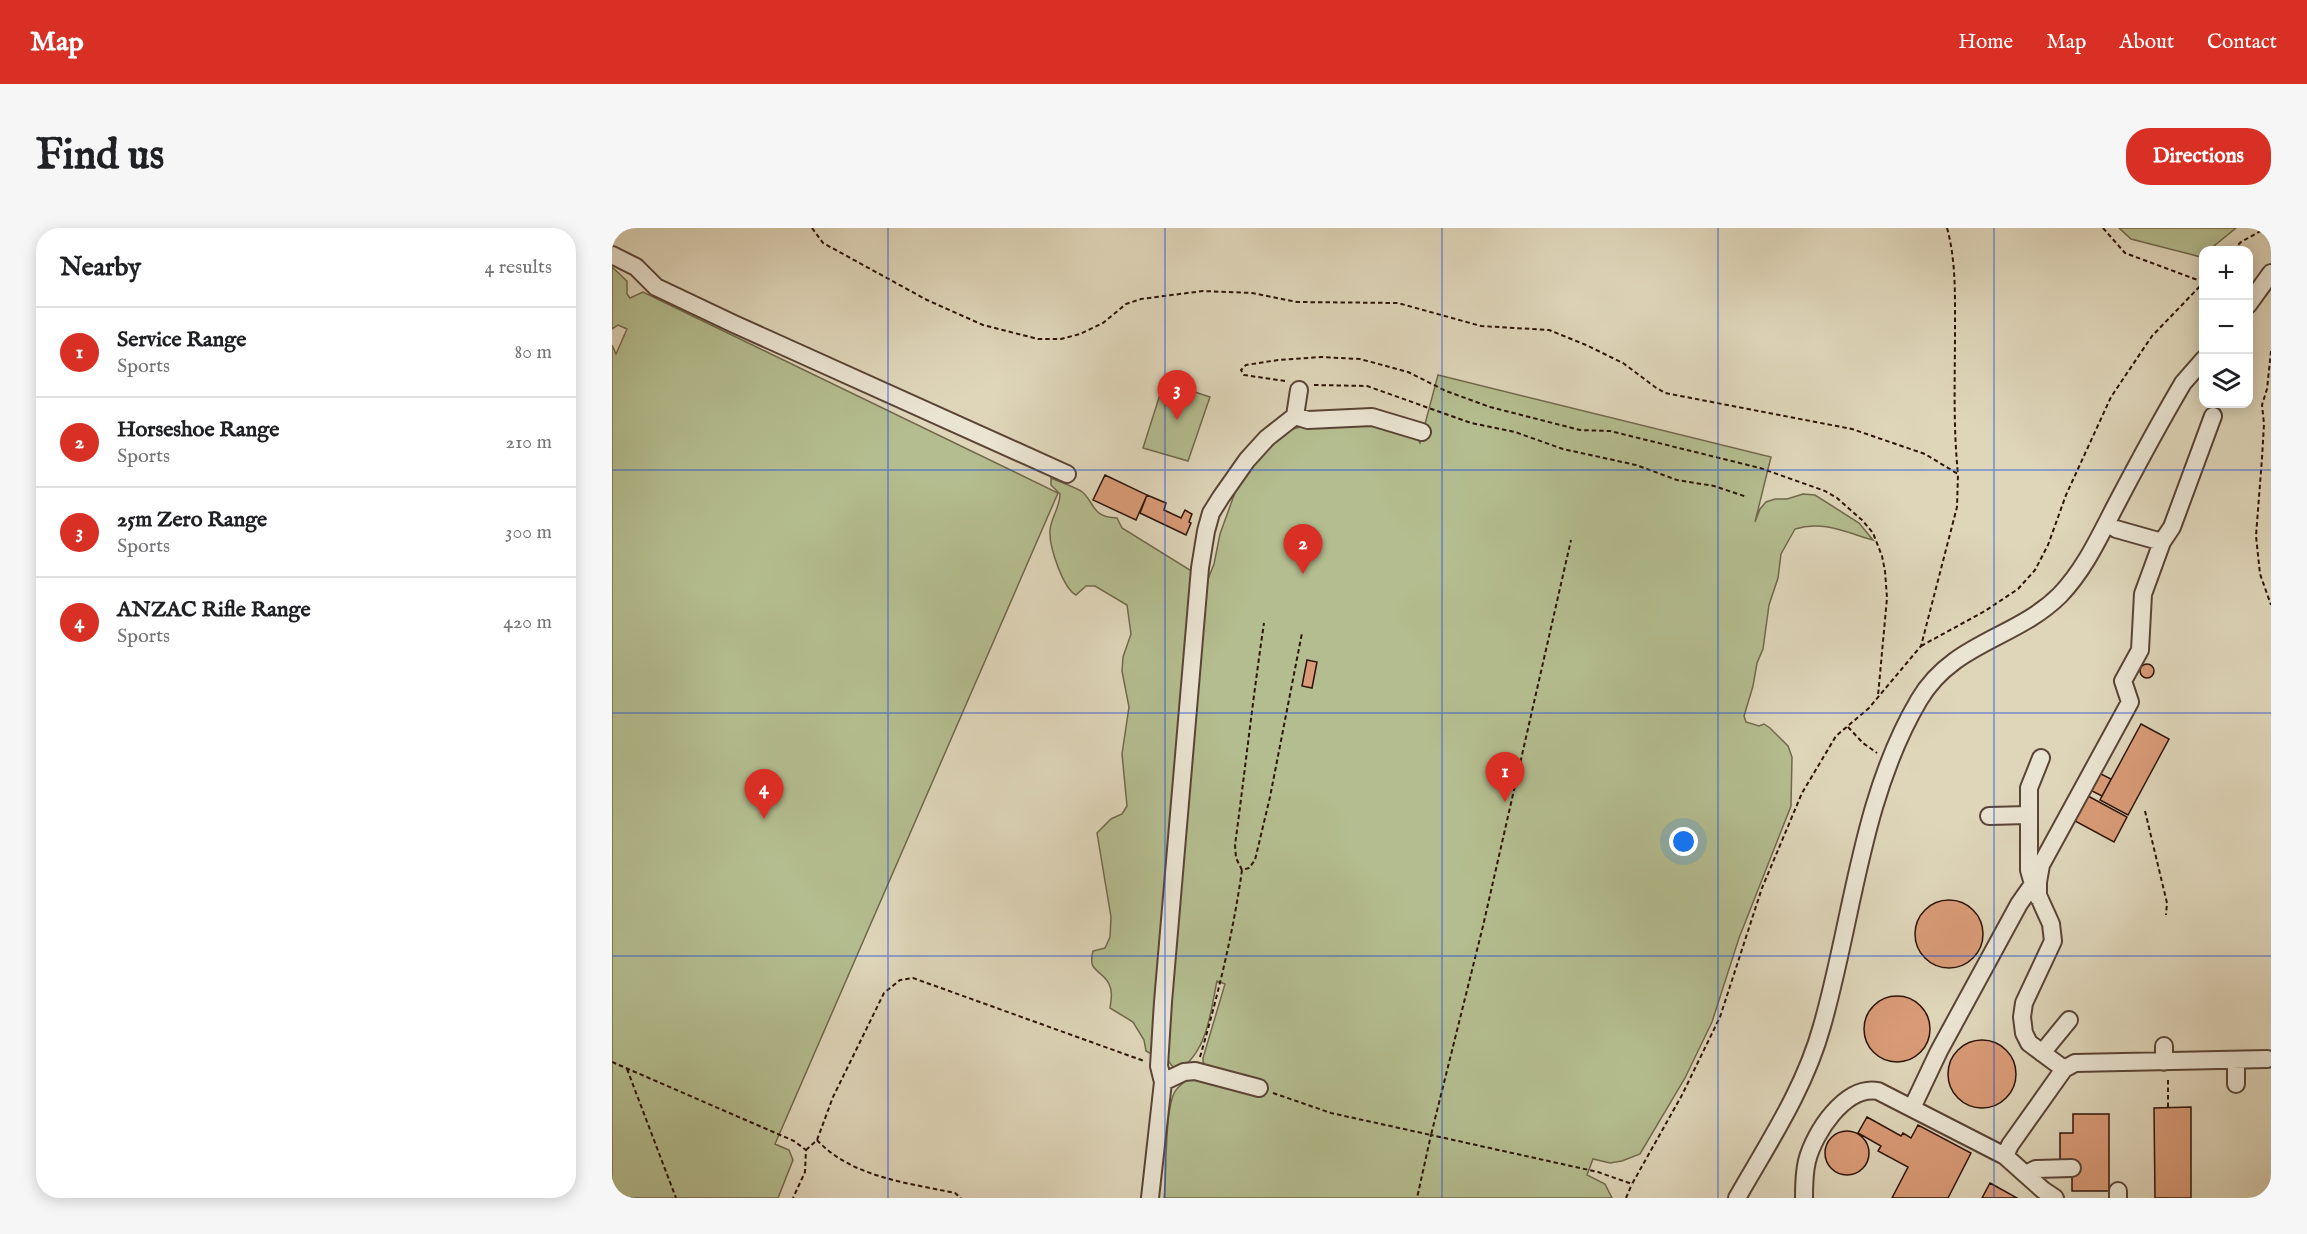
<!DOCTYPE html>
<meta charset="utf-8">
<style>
body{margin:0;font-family:"IM FELL English",serif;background:#f6f6f6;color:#202124}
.controls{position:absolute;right:18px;top:18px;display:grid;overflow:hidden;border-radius:12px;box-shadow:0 3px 15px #0003}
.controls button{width:54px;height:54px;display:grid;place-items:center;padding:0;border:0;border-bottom:2px solid #e0e0e0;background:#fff;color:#202124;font:30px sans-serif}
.you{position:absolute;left:1072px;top:614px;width:21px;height:21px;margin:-15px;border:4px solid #fff;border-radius:50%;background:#1a73e8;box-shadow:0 0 0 9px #1a73e833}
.badge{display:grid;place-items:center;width:39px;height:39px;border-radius:50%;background:#d93025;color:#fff;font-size:20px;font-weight:700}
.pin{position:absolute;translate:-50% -50px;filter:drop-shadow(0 2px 3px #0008)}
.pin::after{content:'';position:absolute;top:32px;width:21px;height:18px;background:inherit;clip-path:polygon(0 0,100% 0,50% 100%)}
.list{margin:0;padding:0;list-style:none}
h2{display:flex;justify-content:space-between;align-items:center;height:78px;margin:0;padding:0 24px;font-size:26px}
h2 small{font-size:20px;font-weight:400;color:#757577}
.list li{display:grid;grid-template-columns:39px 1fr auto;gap:18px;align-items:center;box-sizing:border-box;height:90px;padding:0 24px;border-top:2px solid #e0e0e0}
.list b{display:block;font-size:22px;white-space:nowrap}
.list p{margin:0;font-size:20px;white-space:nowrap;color:#757577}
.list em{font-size:20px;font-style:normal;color:#757577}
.icon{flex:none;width:33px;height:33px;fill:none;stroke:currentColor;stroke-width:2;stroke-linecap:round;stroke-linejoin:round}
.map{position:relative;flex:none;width:1659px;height:970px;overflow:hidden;border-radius:24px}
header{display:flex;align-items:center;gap:36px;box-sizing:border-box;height:84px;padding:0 30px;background:#d93025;color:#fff}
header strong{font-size:28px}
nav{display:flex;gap:33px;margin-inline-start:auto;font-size:21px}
.intro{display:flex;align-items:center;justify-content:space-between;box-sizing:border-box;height:144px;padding:0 36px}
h1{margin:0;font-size:42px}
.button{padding:15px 27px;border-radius:24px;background:#d93025;color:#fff;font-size:21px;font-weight:700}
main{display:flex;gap:36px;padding:0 36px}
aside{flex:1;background:#fff;border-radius:24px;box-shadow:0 3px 15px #0003}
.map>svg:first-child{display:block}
.green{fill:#b4bd8f;stroke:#71684c;stroke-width:1.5}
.building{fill:#d99b77;stroke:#2e1409;stroke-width:1.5}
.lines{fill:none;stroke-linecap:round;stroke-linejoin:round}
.minor-casing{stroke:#5a4435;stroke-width:20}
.path{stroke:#2e1409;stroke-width:2;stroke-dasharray:4.5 3;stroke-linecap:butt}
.minor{stroke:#eae4d2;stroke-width:16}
.grid{fill:none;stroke:#1d4ed8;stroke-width:1.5;stroke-opacity:0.55}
</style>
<header>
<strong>Map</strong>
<nav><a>Home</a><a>Map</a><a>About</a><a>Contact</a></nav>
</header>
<div class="intro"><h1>Find us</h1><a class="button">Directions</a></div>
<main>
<aside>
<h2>Nearby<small>4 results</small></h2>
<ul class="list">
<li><span class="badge">1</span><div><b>Service Range</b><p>Sports</p></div><em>80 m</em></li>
<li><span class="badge">2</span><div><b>Horseshoe Range</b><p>Sports</p></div><em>210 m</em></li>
<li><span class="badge">3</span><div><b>25m Zero Range</b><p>Sports</p></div><em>300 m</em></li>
<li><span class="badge">4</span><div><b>ANZAC Rifle Range</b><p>Sports</p></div><em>420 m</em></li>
</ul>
</aside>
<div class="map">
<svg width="1659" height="970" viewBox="0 0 1659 970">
<rect width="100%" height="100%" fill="#dfd6ba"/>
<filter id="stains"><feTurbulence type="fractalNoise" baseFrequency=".00333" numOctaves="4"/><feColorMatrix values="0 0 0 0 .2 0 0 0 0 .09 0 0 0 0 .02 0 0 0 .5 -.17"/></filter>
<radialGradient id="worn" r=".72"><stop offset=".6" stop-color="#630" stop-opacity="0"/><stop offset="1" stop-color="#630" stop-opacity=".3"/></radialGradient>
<!-- green -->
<path class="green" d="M 1507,0 L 1624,0 L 1597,22 L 1592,22 L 1589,29 L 1519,11 Z
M 0,39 L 15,53 L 15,66 L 18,70 L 31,64 L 446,265 L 163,916 L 177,922 L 181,932 L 166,970 L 0,970 L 0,117 L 4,126 L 15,101 L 6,97 L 0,101 Z
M 826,147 L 1159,229 L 1143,294 L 1148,281 L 1154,274 L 1163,271 L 1175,271 L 1191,266 L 1203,267 L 1247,295 L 1261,312 C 1235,305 1211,292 1183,301 L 1169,326 L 1166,350 L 1157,377 L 1151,421 L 1145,435 L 1141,458 L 1132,488 L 1134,494 L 1147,498 L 1152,496 L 1158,500 L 1176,518 L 1180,529 L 1179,578 L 1127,710 L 1100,794 L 1073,850 L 1028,926 L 1010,933 L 998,935 L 981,931 L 975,947 L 993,956 L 1000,970 L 552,970 C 555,947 552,878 564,862 C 572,852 585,846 596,841 L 591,834 L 591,830 L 613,756 L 605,753 C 599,781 596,819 572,838 L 561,839 L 554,830 L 592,361 L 602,336 L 608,306 L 625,259 L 643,230 L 677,202 L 692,198 L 755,193 L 803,207 L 808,215 Z
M 552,154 L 598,169 L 576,233 L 531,220 Z
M 439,250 C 448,254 460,258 469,263 C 483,273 478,289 505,290 L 510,300 L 578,342 L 581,346 L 541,827 L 534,823 L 532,812 L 521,794 L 498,780 C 499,772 501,764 497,756 C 490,741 475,745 481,723 L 493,720 L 498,709 L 499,689 L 485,605 L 499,591 L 510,586 L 515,578 L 510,526 L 517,479 L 510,443 L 511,429 L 519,406 L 515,377 L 483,358 L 474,358 L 464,367 C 451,360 437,319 438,303 C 438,291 448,280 448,266 L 439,257 Z"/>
<!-- building -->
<path class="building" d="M 493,247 L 535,267 L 524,292 L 481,272 Z
M 535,267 L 554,275 L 552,282 L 569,290 L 573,282 L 580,286 L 577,294 L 579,295 L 574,307 L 528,285 Z
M 695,432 L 705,434 L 700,460 L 690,458 Z
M1528 443a7 7 0 1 1 14 0a7 7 0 1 1-14 0Z
M 1529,496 L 1557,511 L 1516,587 L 1488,572 Z
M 1487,545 L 1499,551 L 1490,568 L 1478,562 Z
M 1476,568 L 1515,589 L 1502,614 L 1463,593 Z
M1303 706a34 34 0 1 1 68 0a34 34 0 1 1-68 0Z
M1252 801a33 33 0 1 1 66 0a33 33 0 1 1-66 0Z
M1336 846a34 34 0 1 1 68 0a34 34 0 1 1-68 0Z
M 1579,879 L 1579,970 L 1543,970 L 1542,880 Z
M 1461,886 L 1497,886 L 1497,963 L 1460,963 L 1460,932 L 1448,932 L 1448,905 L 1461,905 Z
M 1255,889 L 1289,908 L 1291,905 L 1299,910 L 1306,897 L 1359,925 L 1336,970 L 1280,970 L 1296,939 L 1266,923 L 1269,918 L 1246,905 Z
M1213 925a22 22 0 1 1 44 0a22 22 0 1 1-44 0Z
M 1378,955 L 1405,970 L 1370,970 Z"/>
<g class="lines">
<defs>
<path id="minor" d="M 0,27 L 24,39 L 44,59 L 122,96 L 455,246
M 1636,77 L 1659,45
M 683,188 L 687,162
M 1504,301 L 1550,314
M 1429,530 L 1417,560 L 1417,642 L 1421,656 L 1439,696 L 1441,713 L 1412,775 L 1410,789 L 1412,805 L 1417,815 L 1452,841
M 1377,588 L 1416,587
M 1426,669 L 1426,654 L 1429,637 L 1518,474 L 1511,453 L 1528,422 L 1531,366 L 1550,314 L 1560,299 L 1601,188
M 1430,825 L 1457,792
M 1552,834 L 1552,818
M 551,854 L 572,844 L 583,843 L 647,860
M 1624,856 L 1624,832
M 1300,880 L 1327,823 L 1407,676 L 1421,656
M 1393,928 L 1431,962 L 1443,970
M 1414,946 L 1424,941 L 1460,940
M 1506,963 L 1506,970
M 538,970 L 551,854 L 547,838 L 551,774 L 588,340 L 594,303 L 599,285 L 609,269 L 635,232 L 655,210 L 683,188 L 696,192 L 760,189 L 810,204
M 1125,970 C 1157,914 1193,860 1210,798 C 1241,690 1249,570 1307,472 C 1341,414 1404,411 1448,367 C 1474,340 1489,305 1506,273 C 1527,233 1548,194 1571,155 L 1592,131
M 1192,970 C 1192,957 1192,945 1195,933 C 1202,905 1233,857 1266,863 L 1393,928 L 1398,917 L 1447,848 L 1452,841 L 1463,835 L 1655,831"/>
</defs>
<!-- minor casing -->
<use href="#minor" class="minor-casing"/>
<!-- path -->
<path class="path" d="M 200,0 L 211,15 L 315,72 L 371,97 L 426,111 L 449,111 L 468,106 L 491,95 L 514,76 L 529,71 L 591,63 L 640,65 L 685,74 L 786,75 L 869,98 L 937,102 L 974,117 L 1011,135 L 1043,159 L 1053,165 L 1240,201 L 1313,226 L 1346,246 L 1345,279 L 1309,418 L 1257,480 L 1224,508 L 1190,565 L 1150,660 L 1108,789 L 1070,867 L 1020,956 L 986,944 L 819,907 L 805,970
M 1335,0 C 1344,32 1343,68 1343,102 C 1343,150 1341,198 1346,246
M 1491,0 L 1513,25 L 1591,54
M 1657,0 L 1659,1
M 1621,22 L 1629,14 L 1654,0
M 1659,123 L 1655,161 L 1650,177 L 1652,196 L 1650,230 L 1644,308 L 1648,346 L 1659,377
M 673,153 L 632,147 L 629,142 L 634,137 L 666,132 L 709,129 L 748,131 L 796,144 L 834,163 L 878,179 L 968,202 L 998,203 L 1148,240 L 1213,263 L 1225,270 L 1250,292 L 1261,305 L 1270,328 L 1273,343 L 1275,370 L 1266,468
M 702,157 L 755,158 L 859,195 L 903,204 L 951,221 L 1024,237 L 1065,252 L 1102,258 L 1135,269
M 1309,418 L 1373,383 L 1406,361 L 1423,342 L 1436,317 L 1454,267 L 1499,169 L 1540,108 L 1592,54
M 1236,499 L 1251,515 L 1265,525
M 1533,583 L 1555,675 L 1554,687
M 630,642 L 624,630 L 623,617 C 633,543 641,469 652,395
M 588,829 C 606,767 621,706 630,642 L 637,640 L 643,632 L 658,569 L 690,405
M 0,834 L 182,913 L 194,922 L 193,944 L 181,970
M 15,841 L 64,970
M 661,865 L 719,885 L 819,907 L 871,698 L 959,312
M 1556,879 L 1556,849
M 205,912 C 239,949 296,955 343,965 L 349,970
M 194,922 L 205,912 L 221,869 L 272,765 L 288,752 L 301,750 L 532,833
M 1014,970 L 1020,956"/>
<!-- minor -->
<use href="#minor" class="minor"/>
</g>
<!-- grid -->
<path class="grid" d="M 276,0 L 276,970M 553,0 L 553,970M 830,0 L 830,970M 1106,0 L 1106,970M 1382,0 L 1382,970M 0,242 L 1659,242M 0,485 L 1659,485M 0,728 L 1659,728"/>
<rect width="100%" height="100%" filter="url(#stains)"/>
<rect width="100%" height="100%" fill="url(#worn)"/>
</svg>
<div class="controls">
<button>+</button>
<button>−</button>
<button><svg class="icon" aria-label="layers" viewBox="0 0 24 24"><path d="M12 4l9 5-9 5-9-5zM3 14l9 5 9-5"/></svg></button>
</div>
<div class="you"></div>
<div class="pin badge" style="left:893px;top:574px">1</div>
<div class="pin badge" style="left:691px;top:346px">2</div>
<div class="pin badge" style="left:565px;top:192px">3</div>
<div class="pin badge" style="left:152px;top:591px">4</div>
</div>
</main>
